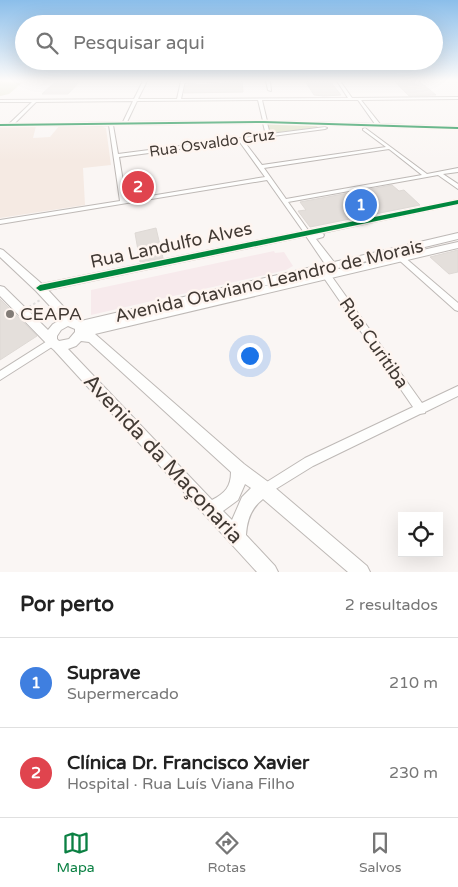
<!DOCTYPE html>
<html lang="pt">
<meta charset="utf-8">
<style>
body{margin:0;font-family:"Varela Round",sans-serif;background:#f2f2f2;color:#222}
.controls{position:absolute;right:15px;bottom:15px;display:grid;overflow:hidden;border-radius:0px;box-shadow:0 5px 20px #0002}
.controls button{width:45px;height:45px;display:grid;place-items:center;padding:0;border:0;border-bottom:1px solid #e0e0e0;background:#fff;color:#222;font:25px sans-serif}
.you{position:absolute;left:249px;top:355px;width:18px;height:18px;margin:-12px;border:4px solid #fff;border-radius:50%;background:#1a73e8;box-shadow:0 0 0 8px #1a73e833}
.badge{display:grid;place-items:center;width:32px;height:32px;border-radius:50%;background:#0b8043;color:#fff;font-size:16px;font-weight:700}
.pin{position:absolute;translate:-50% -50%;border:2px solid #fff;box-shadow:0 1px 5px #0006}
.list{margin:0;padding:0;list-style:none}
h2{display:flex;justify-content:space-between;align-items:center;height:65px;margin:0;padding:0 20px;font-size:21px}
h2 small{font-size:16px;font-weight:400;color:#767676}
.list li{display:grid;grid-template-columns:32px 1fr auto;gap:15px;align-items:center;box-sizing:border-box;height:90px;padding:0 20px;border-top:1px solid #e0e0e0}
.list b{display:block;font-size:19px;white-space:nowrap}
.list p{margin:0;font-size:16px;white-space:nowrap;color:#767676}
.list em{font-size:16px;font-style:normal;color:#767676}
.icon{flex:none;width:28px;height:28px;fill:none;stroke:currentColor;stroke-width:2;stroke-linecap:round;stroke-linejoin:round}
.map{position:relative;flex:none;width:458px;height:572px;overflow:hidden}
.search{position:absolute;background:#fff;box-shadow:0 5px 20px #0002;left:15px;right:15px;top:15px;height:55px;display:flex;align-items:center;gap:12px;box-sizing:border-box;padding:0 18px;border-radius:28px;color:#767676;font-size:19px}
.sheet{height:245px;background:#fff}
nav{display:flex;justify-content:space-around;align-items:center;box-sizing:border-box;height:70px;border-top:1px solid #e0e0e0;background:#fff;font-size:14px;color:#767676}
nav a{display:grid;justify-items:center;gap:2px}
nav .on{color:#0b8043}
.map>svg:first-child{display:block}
.commercial{fill:#f7eaec}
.built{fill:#f5eae3}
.green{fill:#e1e2ca}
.building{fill:#e4dfdb;stroke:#ded9d5}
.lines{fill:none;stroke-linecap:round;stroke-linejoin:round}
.service-casing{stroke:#beb9b6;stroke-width:3}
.minor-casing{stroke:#beb9b6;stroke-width:2}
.tertiary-casing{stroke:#beb9b6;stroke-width:2}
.path{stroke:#e0dedd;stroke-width:2;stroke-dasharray:2.5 2.5;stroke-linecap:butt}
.service{stroke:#fefefd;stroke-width:2}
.minor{fill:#fefefd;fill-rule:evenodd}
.tertiary{fill:#fefefd;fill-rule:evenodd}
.cycleway-casing{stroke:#fef5f0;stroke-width:3}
.cycleway{fill:#00873e;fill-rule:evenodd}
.poi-dot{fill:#827c77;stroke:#fef5f0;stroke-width:2}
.labels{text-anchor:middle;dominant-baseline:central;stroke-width:5;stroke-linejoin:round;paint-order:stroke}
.far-street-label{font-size:15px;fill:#423a34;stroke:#fef5f0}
.street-label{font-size:18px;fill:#423a34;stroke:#fef5f0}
.poi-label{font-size:18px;fill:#423a34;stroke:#fef5f0;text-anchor:start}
.near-street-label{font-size:21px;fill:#423a34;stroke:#fef5f0}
</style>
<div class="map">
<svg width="458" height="572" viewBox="0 0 458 572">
<rect width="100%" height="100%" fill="#faf6f4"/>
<!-- commercial -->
<path class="commercial" d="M 274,251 L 275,253 L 284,252 L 293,266 L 286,270 L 91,315 L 91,290 Z"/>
<!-- built -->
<path class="built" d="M 60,125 L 101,126 L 106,128 L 111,165 L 83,168 L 85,205 L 0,218 L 0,126 L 36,126 L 33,138 L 50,137 Z"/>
<!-- green -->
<path class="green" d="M 0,81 L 22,83 L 9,94 L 0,96 Z
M 270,123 L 314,124 L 318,127 L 273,133 L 269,132 L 267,124 Z"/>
<!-- building -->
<path class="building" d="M 68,81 L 80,81 L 68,94 L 42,94 L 55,82 Z
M 225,81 L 242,81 L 243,92 L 184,93 L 186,85 L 218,84 L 225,83 Z
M 305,81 L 330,81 L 341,95 L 324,96 L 314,95 Z
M 394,81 L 419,81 L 436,95 L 409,96 Z
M 147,178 L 150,193 L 129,197 L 126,182 Z
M 392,185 L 399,191 L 404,190 L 420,205 L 310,227 L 298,211 L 306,210 L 300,202 Z
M 156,228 L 163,258 L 140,262 L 135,233 Z
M 458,250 L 458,272 L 449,274 L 430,257 Z
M 0,299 L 37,336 L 0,360 Z"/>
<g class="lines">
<defs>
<path id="service" d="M 183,82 L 218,81"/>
<path id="minor" d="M 143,81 L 147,81 L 138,99 L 177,99 L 181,81 L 185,81 L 181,99 L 348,98 L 337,81 L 340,81 L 352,98 L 458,97 L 458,99 L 361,100 L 380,124 L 458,127 L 458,129 L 267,123 L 270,134 L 325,127 L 327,128 L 325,129 L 243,140 L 262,165 L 386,147 L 363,130 L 363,129 L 365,128 L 427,174 L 458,168 L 458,172 L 443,174 L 458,184 L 458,189 L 438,175 L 288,202 L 313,237 L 310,239 L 308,238 L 267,180 L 0,224 L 0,220 L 120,201 L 109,125 L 0,126 L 0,124 L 9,124 L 32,102 L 0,102 L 0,100 L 134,99 ZM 258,100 L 263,121 L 127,122 L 137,101 ZM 262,100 L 358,100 L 375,124 L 267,121 ZM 133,101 L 123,122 L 14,124 L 36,102 ZM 263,123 L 266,135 L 118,154 L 113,125 ZM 239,141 L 265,177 L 126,200 L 119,157 ZM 389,149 L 422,175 L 286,199 L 264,168 Z
M 266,81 L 270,81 L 271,91 L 268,90 Z
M 399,256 L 403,256 L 458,303 L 458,311 L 455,310 L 399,260 L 398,258 Z
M 327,273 L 330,274 L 422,403 L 458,386 L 458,396 L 425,412 L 425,413 L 420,414 L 313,466 L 266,495 L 262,493 L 260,489 L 262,485 L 305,458 L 413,407 L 324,278 L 323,276 Z
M 52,338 L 55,339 L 56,342 L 55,345 L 0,380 L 0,371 Z"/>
<path id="tertiary" d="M 458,200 L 458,204 L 322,233 L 324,235 L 323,237 L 316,239 L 334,262 L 458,233 L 458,239 L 338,268 L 339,269 L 458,242 L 458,248 L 95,334 L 244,464 L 271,484 L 273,486 L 367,566 L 370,572 L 348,572 L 263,499 C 251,508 247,520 246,535 L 275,566 L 278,572 L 257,572 L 54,350 L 48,345 L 0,296 L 0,286 L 4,287 L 48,330 L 53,324 L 62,319 L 36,291 L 0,257 L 0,249 L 3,250 L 42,284 ZM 306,236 L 325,264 L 81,321 L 75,319 L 48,290 ZM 330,270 L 331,271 L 217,297 ZM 68,326 L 75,329 L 75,332 L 69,339 L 59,341 L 57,339 L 57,336 L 61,330 ZM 81,341 L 89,342 L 231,472 C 231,487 225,493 212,500 L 68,349 L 76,346 ZM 245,484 L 251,488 L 242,497 L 232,520 L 223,511 L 238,500 Z"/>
</defs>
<!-- service casing -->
<use href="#service" class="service-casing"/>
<!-- minor casing -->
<use href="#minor" class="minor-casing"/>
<!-- tertiary casing -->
<use href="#tertiary" class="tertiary-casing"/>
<!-- path -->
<path class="path" d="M 29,307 L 40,300"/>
<!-- service -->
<use href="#service" class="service"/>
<!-- minor -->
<use href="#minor" class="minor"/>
<!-- tertiary -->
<use href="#tertiary" class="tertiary"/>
<defs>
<path id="cycleway" d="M 264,121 L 458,127 L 458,129 L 264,123 L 0,126 L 0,124 Z
M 458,200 L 458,204 L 40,291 L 36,288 L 40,285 Z"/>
</defs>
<!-- cycleway casing -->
<use href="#cycleway" class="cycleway-casing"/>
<!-- cycleway -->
<use href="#cycleway" class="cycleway"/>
</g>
<!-- sky -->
<linearGradient id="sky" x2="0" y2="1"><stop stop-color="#8bbeea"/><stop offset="0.5" stop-color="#fdfbfa"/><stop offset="1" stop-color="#fdfbfa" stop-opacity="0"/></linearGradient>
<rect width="458" height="161" fill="url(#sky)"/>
<!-- markers -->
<circle class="poi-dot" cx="10" cy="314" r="5"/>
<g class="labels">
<!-- far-street labels -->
<g class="far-street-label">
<text transform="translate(212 143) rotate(-8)">Rua Osvaldo Cruz</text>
</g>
<!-- street labels -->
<g class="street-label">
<text transform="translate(171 245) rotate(-12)">Rua Landulfo Alves</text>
<text transform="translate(269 281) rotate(-13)">Avenida Otaviano Leandro de Morais</text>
<text transform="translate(374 343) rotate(55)">Rua Curitiba</text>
</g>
<!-- poi labels -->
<g class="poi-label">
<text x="20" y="314">CEAPA</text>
</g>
<!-- near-street labels -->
<g class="near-street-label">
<text transform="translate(163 459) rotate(47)">Avenida da Maçonaria</text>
</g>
</g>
</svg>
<div class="controls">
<button><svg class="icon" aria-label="locate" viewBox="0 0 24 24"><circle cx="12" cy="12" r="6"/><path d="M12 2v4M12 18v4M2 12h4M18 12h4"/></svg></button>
</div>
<div class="you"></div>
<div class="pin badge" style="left:361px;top:205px;background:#3f7fe0">1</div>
<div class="pin badge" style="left:138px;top:187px;background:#e0444e">2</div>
<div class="search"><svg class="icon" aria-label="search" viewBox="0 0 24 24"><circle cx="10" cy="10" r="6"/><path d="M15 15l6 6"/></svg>Pesquisar aqui</div>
</div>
<section class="sheet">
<h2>Por perto<small>2 resultados</small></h2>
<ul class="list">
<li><span class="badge" style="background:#3f7fe0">1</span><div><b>Suprave</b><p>Supermercado</p></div><em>210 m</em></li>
<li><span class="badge" style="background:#e0444e">2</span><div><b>Clínica Dr. Francisco Xavier</b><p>Hospital · Rua Luís Viana Filho</p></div><em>230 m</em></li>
</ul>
</section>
<nav>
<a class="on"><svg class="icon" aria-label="map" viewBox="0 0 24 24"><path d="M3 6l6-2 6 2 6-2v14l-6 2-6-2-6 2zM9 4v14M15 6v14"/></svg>Mapa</a>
<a><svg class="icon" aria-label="directions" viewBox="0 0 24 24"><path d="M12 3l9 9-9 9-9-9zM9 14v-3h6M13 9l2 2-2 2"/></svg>Rotas</a>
<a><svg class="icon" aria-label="saved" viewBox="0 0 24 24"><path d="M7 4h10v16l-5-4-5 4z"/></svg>Salvos</a>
</nav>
